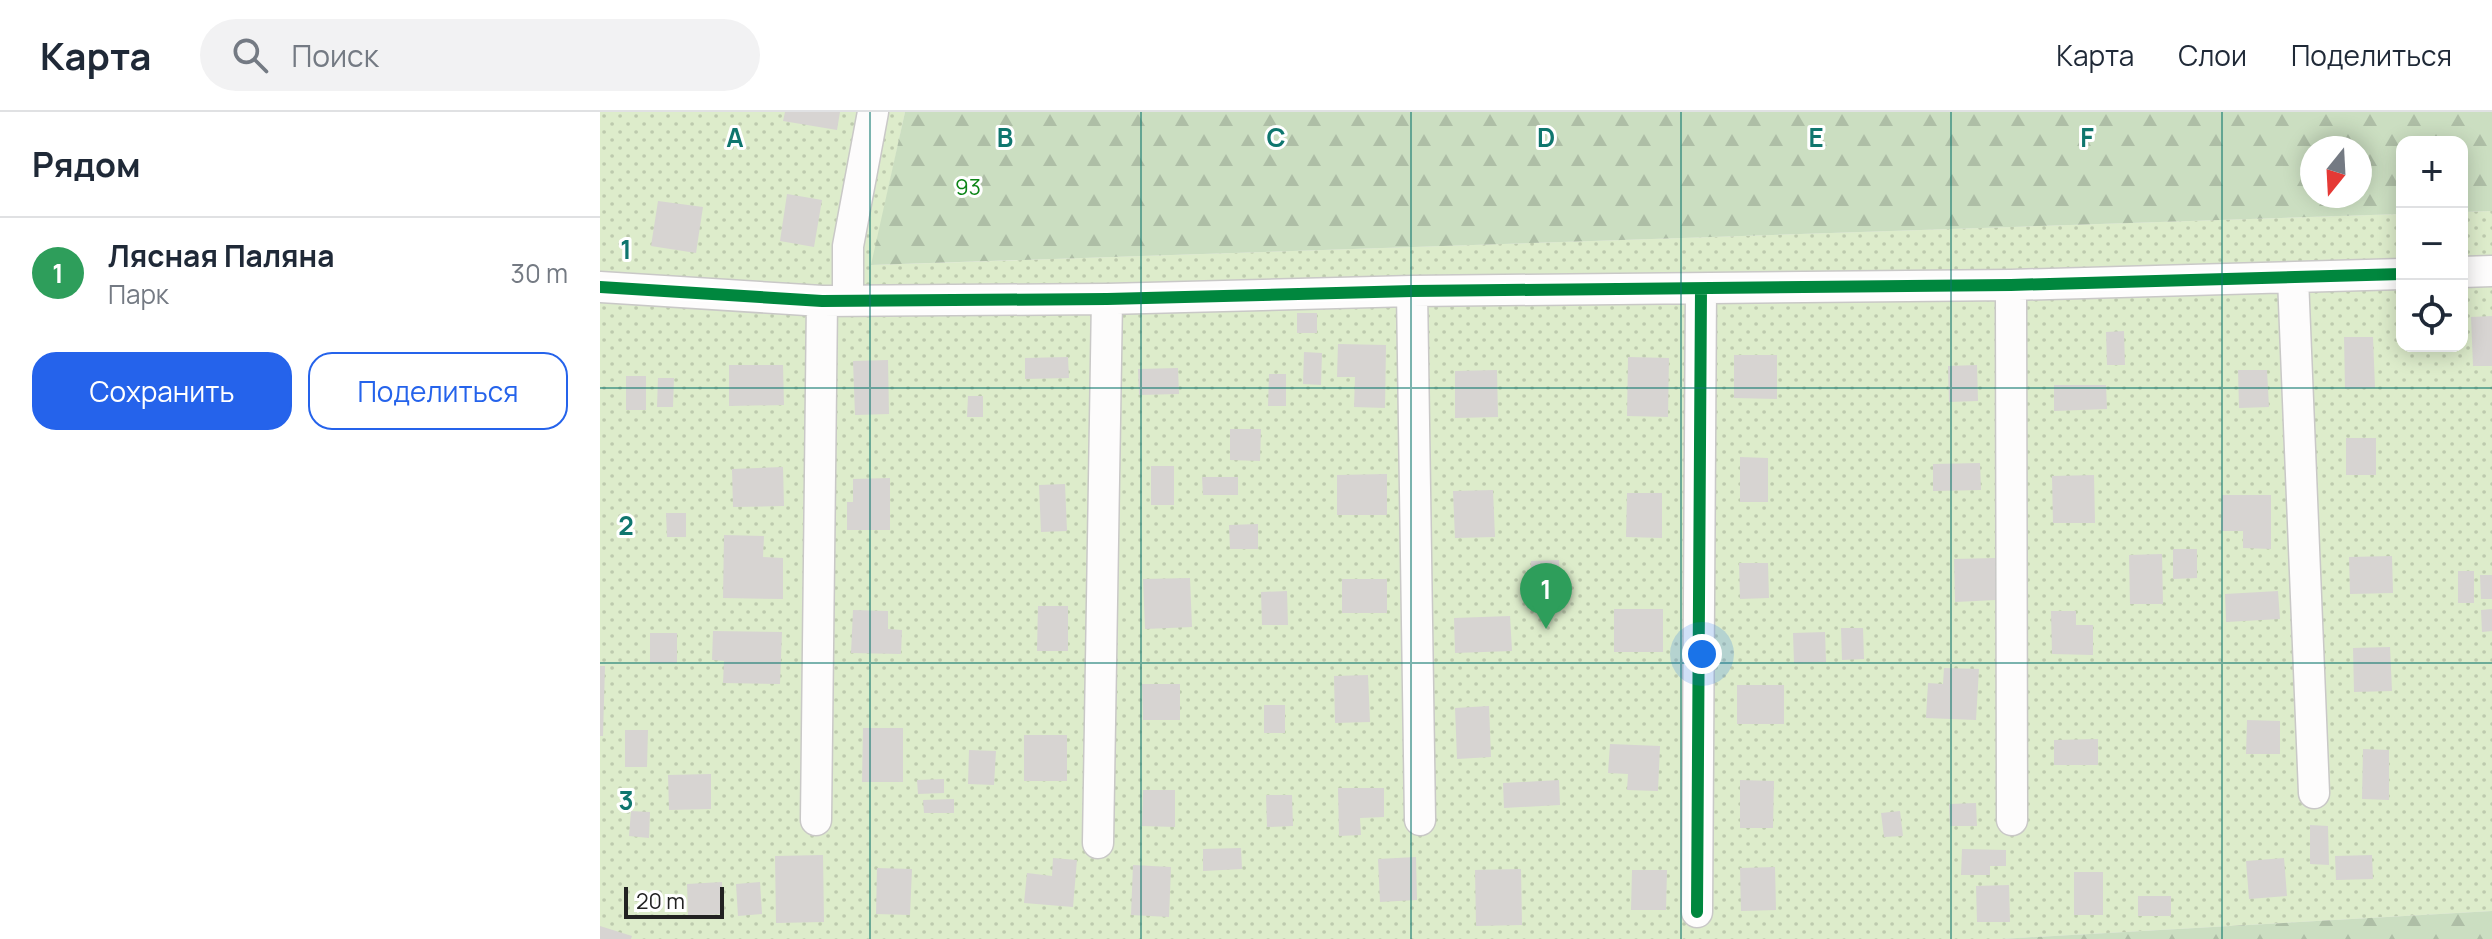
<!DOCTYPE html>
<html lang="ru">
<meta charset="utf-8">
<style>
body{margin:0;font-family:Manrope,sans-serif;background:#f2f2f3;color:#1f2937}
.controls{position:absolute;right:24px;top:24px;display:grid;overflow:hidden;border-radius:16px;box-shadow:0 4px 20px #0003}
.controls button{width:72px;height:72px;display:grid;place-items:center;padding:0;border:0;border-bottom:2px solid #e0e1e3;background:#fff;color:#1f2937;font:40px sans-serif}
.compass{position:absolute;left:1700px;top:24px;width:72px;height:72px;border-radius:50%;background:#fff;box-shadow:0 4px 20px #0003;rotate:198deg}
.scale{position:absolute;left:24px;bottom:20px;width:100px;box-sizing:border-box;padding-left:8px;border:4px solid #222;border-top:0;font-size:22px;line-height:28px;white-space:nowrap;color:#222;-webkit-text-stroke:6px #fff;paint-order:stroke}
.you{position:absolute;left:1102px;top:542px;width:28px;height:28px;margin:-20px;border:6px solid #fff;border-radius:50%;background:#1a73e8;box-shadow:0 0 0 12px #1a73e833}
.badge{display:grid;place-items:center;width:52px;height:52px;border-radius:50%;background:#2563eb;color:#fff;font-size:26px;font-weight:700}
.pin{position:absolute;translate:-50% -66px;filter:drop-shadow(0 2px 4px #0008)}
.pin::after{content:'';position:absolute;top:42px;width:28px;height:24px;background:inherit;clip-path:polygon(0 0,100% 0,50% 100%)}
.list{margin:0;padding:0;list-style:none}
h2{display:flex;justify-content:space-between;align-items:center;height:104px;margin:0;padding:0 32px;font-size:34px}
h2 small{font-size:26px;font-weight:400;color:#747a83}
.list li{display:grid;grid-template-columns:52px 1fr auto;gap:24px;align-items:center;box-sizing:border-box;height:112px;padding:0 32px;border-top:2px solid #e0e1e3}
.list b{display:block;font-size:30px;white-space:nowrap}
.list p{margin:0;font-size:26px;white-space:nowrap;color:#747a83}
.list em{font-size:26px;font-style:normal;color:#747a83}
.actions{display:flex;gap:16px;padding:24px 32px}
.actions a{flex:1;padding:18px 0;border:2px solid #2563eb;border-radius:24px;text-align:center;font-size:28px;color:#2563eb}
.actions .main{background:#2563eb;color:#fff}
.icon{flex:none;width:44px;height:44px;fill:none;stroke:currentColor;stroke-width:2;stroke-linecap:round;stroke-linejoin:round}
.map{position:relative;flex:none;width:1892px;height:827px;overflow:hidden}
header{display:flex;align-items:center;gap:48px;box-sizing:border-box;height:112px;padding:0 40px;background:#fff;border-bottom:2px solid #e0e1e3}
header strong{font-size:38px}
nav{display:flex;gap:44px;margin-inline-start:auto;font-size:28px}
.search{width:560px;height:72px;background:#f2f2f3;display:flex;align-items:center;gap:20px;box-sizing:border-box;padding:0 28px;border-radius:44px;color:#747a83;font-size:30px}
main{display:flex}
aside{flex:1;background:#fff}
.map>svg:first-child{display:block}
.grass{fill:url(#grass-dots)}
.forest{fill:url(#forest-firs);fill-rule:evenodd}
.building{fill:#d7d4d2}
.lines{fill:none;stroke-linecap:round;stroke-linejoin:round}
.street-casing{stroke:#c9c8c7;stroke-width:33}
.street{stroke:#fdfcfc;stroke-width:30}
.cycleway-casing{stroke:#fff;stroke-width:17}
.cycleway{stroke:#00873e;stroke-width:12}
.grid{fill:none;stroke:#0f766e;stroke-width:2;stroke-opacity:0.55}
.labels{text-anchor:middle;dominant-baseline:central;stroke-width:6;stroke-linejoin:round;paint-order:stroke}
.park-label{font-size:22px;fill:#0c8416;stroke:#fff}
.grid-label{font-size:26px;text-anchor:middle;font-weight:bold;fill:#0f766e;stroke:#fff;stroke-width:6;stroke-linejoin:round;paint-order:stroke}
</style>
<header>
<strong>Карта</strong>
<div class="search"><svg class="icon" aria-label="search" viewBox="0 0 24 24"><circle cx="10" cy="10" r="6"/><path d="M15 15l6 6"/></svg>Поиск</div>
<nav><a>Карта</a><a>Слои</a><a>Поделиться</a></nav>
</header>
<main>
<aside>
<h2>Рядом<small></small></h2>
<ul class="list">
<li><span class="badge" style="background:#2e9e5b">1</span><div><b>Лясная Паляна</b><p>Парк</p></div><em>30 m</em></li>
</ul>
<div class="actions"><a class="main">Сохранить</a><a>Поделиться</a></div>
</aside>
<div class="map">
<svg width="1892" height="827" viewBox="0 0 1892 827">
<defs>
<pattern id="grass-dots" width="8" height="8" patternUnits="userSpaceOnUse" patternTransform="scale(2)"><rect width="8" height="8" fill="#ddeccb"/><path d="M2 2h.1M6 6h.1" fill="none" stroke="#bdcaae" stroke-width="1.8" stroke-linecap="round"/></pattern>
<pattern id="forest-firs" width="22" height="20" patternUnits="userSpaceOnUse" patternTransform="scale(2)"><rect width="22" height="20" fill="#cbdec1"/><path d="M5 1l3.5 6h-7zM16 11l3.5 6h-7z" fill="#aebea6"/></pattern>
</defs>
<rect width="100%" height="100%" fill="#f0eeeb"/>
<!-- grass -->
<path class="grass" d="M 0,0 L 305,0 L 272,153 L 1802,102 L 1802,234 L 1862,234 L 1862,100 L 1892,99 L 1892,799 L 1401,827 L 0,827 Z"/>
<!-- forest -->
<path class="forest" d="M 305,0 L 1892,0 L 1892,99 L 1862,100 L 1862,30 L 1802,30 L 1802,102 L 271,153 ZM 1712,36 L 1760,36 L 1760,84 L 1712,84 Z
M 1892,799 L 1892,827 L 1401,827 Z"/>
<!-- building -->
<path class="building" d="M 185,0 L 240,0 L 237,18 L 183,9 Z
M 187,82 L 222,88 L 214,135 L 180,129 Z
M 58,89 L 103,95 L 96,141 L 51,134 Z
M 697,201 L 717,201 L 717,221 L 697,221 Z
M 1892,204 L 1892,254 L 1873,254 L 1871,205 Z
M 1524,219 L 1525,253 L 1507,253 L 1506,220 Z
M 1744,225 L 1773,225 L 1775,276 L 1745,277 Z
M 738,232 L 786,233 L 785,296 L 754,295 L 755,265 L 737,265 Z
M 704,240 L 722,241 L 721,273 L 703,272 Z
M 1134,243 L 1177,243 L 1177,287 L 1134,286 Z
M 468,245 L 469,266 L 425,267 L 425,246 Z
M 1028,245 L 1069,246 L 1068,305 L 1027,304 Z
M 288,248 L 289,302 L 255,303 L 253,249 Z
M 129,253 L 183,253 L 184,293 L 129,294 Z
M 1377,253 L 1378,289 L 1349,290 L 1348,254 Z
M 578,256 L 579,282 L 539,283 L 538,257 Z
M 897,258 L 898,305 L 855,306 L 855,259 Z
M 1638,258 L 1667,258 L 1669,295 L 1639,296 Z
M 669,262 L 686,262 L 686,294 L 668,294 Z
M 26,264 L 46,264 L 46,298 L 26,298 Z
M 58,266 L 74,266 L 73,295 L 57,295 Z
M 1454,273 L 1506,273 L 1507,297 L 1454,299 Z
M 368,284 L 383,284 L 383,305 L 367,305 Z
M 630,317 L 661,317 L 660,349 L 630,348 Z
M 1746,326 L 1776,326 L 1776,363 L 1746,363 Z
M 1140,345 L 1168,346 L 1168,390 L 1140,390 Z
M 1380,351 L 1381,378 L 1333,379 L 1333,352 Z
M 551,354 L 574,354 L 574,393 L 551,393 Z
M 183,355 L 184,394 L 133,395 L 132,357 Z
M 787,362 L 787,403 L 737,403 L 737,363 Z
M 1494,363 L 1495,411 L 1453,411 L 1452,364 Z
M 602,365 L 638,365 L 638,383 L 603,383 Z
M 290,366 L 290,418 L 247,418 L 247,390 L 253,390 L 253,367 Z
M 465,372 L 467,419 L 441,420 L 439,373 Z
M 893,378 L 895,425 L 855,426 L 853,379 Z
M 1027,381 L 1062,381 L 1062,426 L 1026,425 Z
M 1622,383 L 1671,383 L 1671,437 L 1643,436 L 1643,419 L 1621,419 Z
M 66,401 L 86,401 L 86,425 L 67,425 Z
M 658,412 L 658,437 L 630,437 L 629,413 Z
M 124,423 L 164,424 L 163,445 L 183,446 L 183,487 L 123,486 Z
M 1573,437 L 1597,437 L 1597,466 L 1573,467 Z
M 1562,442 L 1563,492 L 1530,492 L 1529,443 Z
M 1792,444 L 1793,481 L 1750,482 L 1749,445 Z
M 1395,446 L 1396,488 L 1355,490 L 1354,447 Z
M 959,448 L 960,482 L 932,483 L 931,449 Z
M 1139,451 L 1168,451 L 1169,486 L 1140,487 Z
M 1858,459 L 1874,459 L 1874,491 L 1858,491 Z
M 1880,463 L 1892,463 L 1892,487 L 1881,487 Z
M 590,466 L 592,515 L 545,517 L 543,467 Z
M 742,467 L 787,467 L 787,501 L 742,501 Z
M 687,479 L 688,513 L 662,513 L 661,480 Z
M 1678,479 L 1680,507 L 1626,510 L 1625,482 Z
M 438,494 L 468,494 L 468,539 L 437,539 Z
M 1014,497 L 1063,497 L 1063,540 L 1014,540 Z
M 1892,497 L 1892,519 L 1882,520 L 1881,498 Z
M 253,498 L 288,499 L 288,517 L 302,518 L 301,542 L 251,541 Z
M 1451,499 L 1476,499 L 1476,513 L 1493,513 L 1493,543 L 1452,542 Z
M 910,504 L 912,539 L 855,541 L 854,506 Z
M 1241,516 L 1263,516 L 1264,547 L 1242,548 Z
M 113,519 L 182,520 L 180,572 L 123,571 L 124,549 L 112,548 Z
M 1225,520 L 1226,550 L 1194,551 L 1193,521 Z
M 50,521 L 77,521 L 77,551 L 50,551 Z
M 1790,535 L 1792,579 L 1754,580 L 1753,536 Z
M 0,554 L 5,554 L 3,624 L 0,624 Z
M 1344,556 L 1379,557 L 1376,608 L 1326,606 L 1328,571 L 1343,572 Z
M 768,563 L 770,610 L 735,611 L 734,564 Z
M 542,572 L 580,572 L 580,608 L 543,608 Z
M 1137,573 L 1184,573 L 1184,612 L 1137,612 Z
M 664,593 L 685,593 L 685,621 L 664,621 Z
M 889,594 L 891,645 L 857,647 L 855,596 Z
M 1647,608 L 1680,609 L 1680,642 L 1646,642 Z
M 263,616 L 303,616 L 303,670 L 262,670 Z
M 25,618 L 48,618 L 47,655 L 25,655 Z
M 424,623 L 467,623 L 467,669 L 424,669 Z
M 1498,627 L 1498,653 L 1454,653 L 1454,628 Z
M 1010,632 L 1060,634 L 1058,679 L 1027,678 L 1028,662 L 1008,661 Z
M 1763,637 L 1789,638 L 1789,688 L 1762,687 Z
M 369,638 L 396,639 L 394,673 L 368,672 Z
M 111,662 L 111,697 L 69,698 L 68,663 Z
M 344,667 L 344,681 L 318,682 L 317,668 Z
M 959,668 L 960,693 L 904,696 L 903,671 Z
M 1140,668 L 1174,669 L 1173,716 L 1140,716 Z
M 738,676 L 784,676 L 784,705 L 760,706 L 761,723 L 739,724 Z
M 543,678 L 575,678 L 575,715 L 542,714 Z
M 666,683 L 692,683 L 693,714 L 667,715 Z
M 354,687 L 354,701 L 324,701 L 323,688 Z
M 1376,691 L 1377,714 L 1350,714 L 1349,692 Z
M 31,699 L 50,700 L 49,726 L 29,724 Z
M 1300,699 L 1303,724 L 1284,725 L 1281,701 Z
M 1710,713 L 1728,714 L 1729,753 L 1710,752 Z
M 641,736 L 642,757 L 603,759 L 603,737 Z
M 1362,737 L 1406,738 L 1406,754 L 1390,754 L 1390,763 L 1361,763 Z
M 223,743 L 224,810 L 176,811 L 175,744 Z
M 1772,743 L 1773,767 L 1736,768 L 1735,744 Z
M 816,745 L 817,788 L 780,790 L 778,747 Z
M 453,746 L 477,748 L 473,795 L 424,791 L 427,761 L 452,764 Z
M 1684,746 L 1687,784 L 1649,787 L 1646,749 Z
M 533,753 L 571,755 L 569,805 L 531,803 Z
M 1175,755 L 1176,798 L 1141,799 L 1140,756 Z
M 277,756 L 312,757 L 310,803 L 276,802 Z
M 921,757 L 922,813 L 876,814 L 875,758 Z
M 1032,758 L 1067,758 L 1066,798 L 1031,798 Z
M 1474,760 L 1503,760 L 1503,803 L 1474,803 Z
M 122,770 L 123,802 L 88,804 L 87,772 Z
M 160,770 L 162,802 L 138,804 L 136,772 Z
M 1409,773 L 1410,810 L 1377,810 L 1376,774 Z
M 1538,784 L 1571,784 L 1571,804 L 1538,804 Z
M 0,814 L 32,824 L 31,827 L 0,827 Z"/>
<g class="lines">
<defs>
<path id="street" d="M 1862,160 L 1892,159
M 1693,166 L 1714,681
M 1411,173 L 1412,708
M 0,175 L 222,189 L 507,187 L 812,179 L 1411,173 L 1802,162
M 812,179 L 820,708
M 248,189 L 248,134 L 273,0
M 216,708 L 222,189
M 498,731 L 507,187
M 1097,800 L 1101,177"/>
</defs>
<!-- street casing -->
<use href="#street" class="street-casing"/>
<!-- street -->
<use href="#street" class="street"/>
<defs>
<path id="cycleway" d="M 0,175 L 222,189 L 507,187 L 812,179 L 1411,173 L 1802,162
M 1097,800 L 1101,177"/>
</defs>
<!-- cycleway casing -->
<use href="#cycleway" class="cycleway-casing"/>
<!-- cycleway -->
<use href="#cycleway" class="cycleway"/>
</g>
<!-- grid -->
<path class="grid" d="M 270,0 L 270,827M 541,0 L 541,827M 811,0 L 811,827M 1081,0 L 1081,827M 1351,0 L 1351,827M 1622,0 L 1622,827M 0,276 L 1892,276M 0,551 L 1892,551"/>
<g class="labels">
<!-- park labels -->
<g class="park-label">
<text x="368" y="75">93</text>
</g>
</g>
<g class="grid-label">
<text x="135" y="35">A</text>
<text x="405" y="35">B</text>
<text x="676" y="35">C</text>
<text x="946" y="35">D</text>
<text x="1216" y="35">E</text>
<text x="1487" y="35">F</text>
<text x="26" y="147">1</text>
<text x="26" y="423">2</text>
<text x="26" y="698">3</text>
</g>
</svg>
<div class="controls">
<button>+</button>
<button>−</button>
<button><svg class="icon" aria-label="locate" viewBox="0 0 24 24"><circle cx="12" cy="12" r="6"/><path d="M12 2v4M12 18v4M2 12h4M18 12h4"/></svg></button>
</div>
<svg class="compass" viewBox="-18 -18 36 36"><path d="M0-13l5 13h-10z" fill="#e53935"/><path d="M0 13l5-13h-10z" fill="#747a83"/></svg>
<div class="scale">20 m</div>
<div class="you"></div>
<div class="pin badge" style="left:946px;top:517px;background:#2e9e5b">1</div>
</div>
</main>
